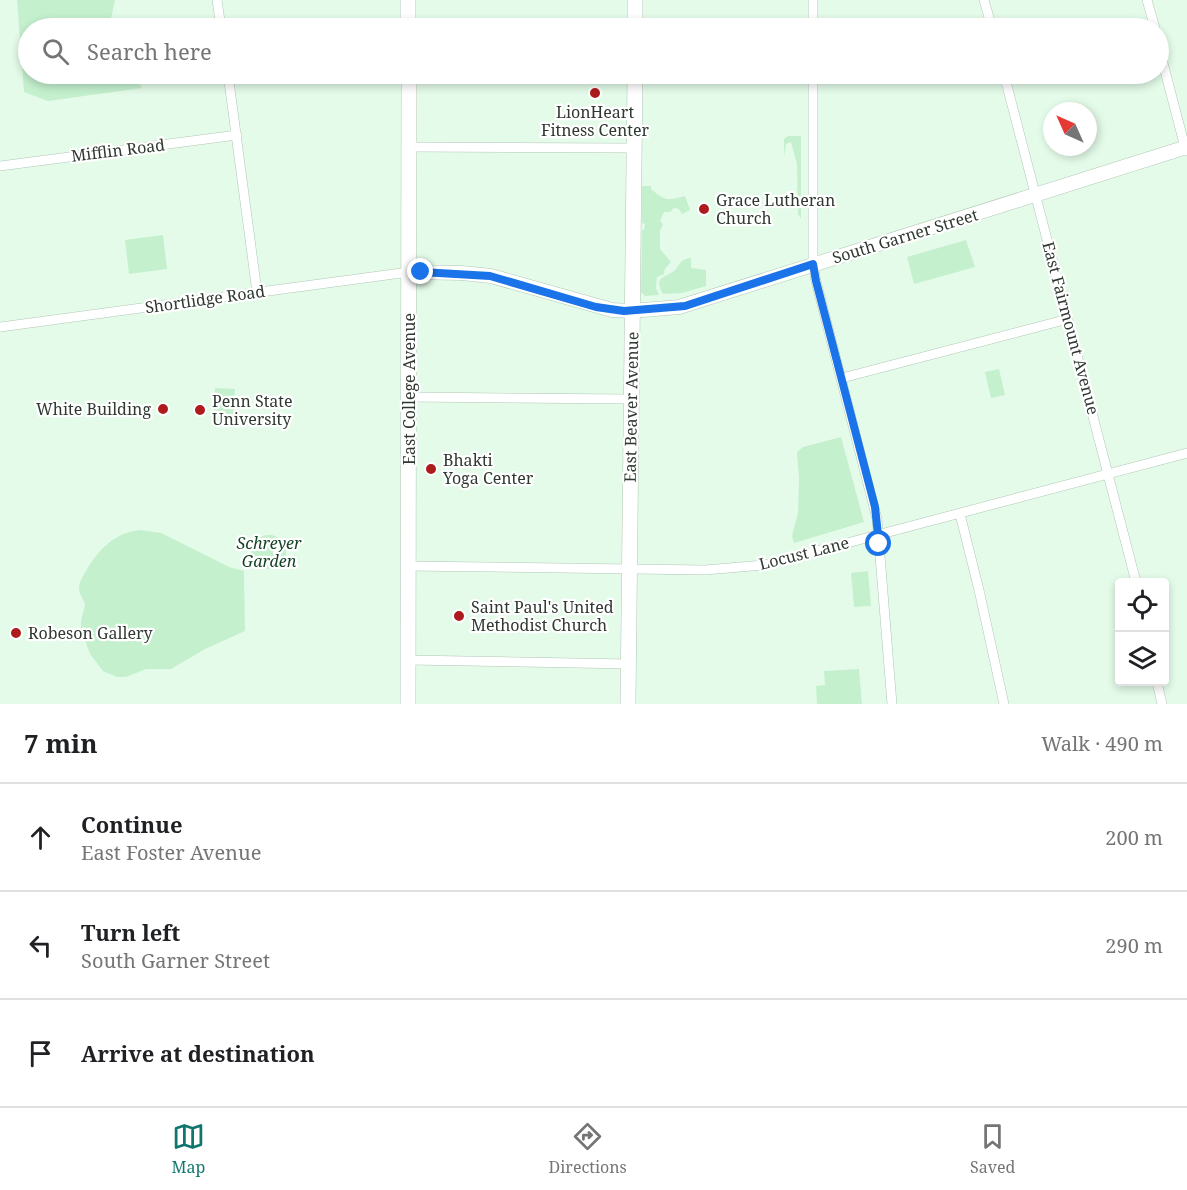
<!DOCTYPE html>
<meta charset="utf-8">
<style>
body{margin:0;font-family:"Noto Serif",serif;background:#f6f6f6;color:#202124}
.controls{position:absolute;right:18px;bottom:18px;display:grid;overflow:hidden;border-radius:6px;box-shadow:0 3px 9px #0003}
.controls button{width:54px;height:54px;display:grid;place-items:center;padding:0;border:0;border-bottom:2px solid #e0e0e0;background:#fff;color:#202124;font:30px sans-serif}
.compass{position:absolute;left:1043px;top:102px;width:54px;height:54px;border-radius:50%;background:#fff;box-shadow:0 3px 9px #0003;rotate:315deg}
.stop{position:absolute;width:18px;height:18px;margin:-14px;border:4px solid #1a73e8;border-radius:50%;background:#fff}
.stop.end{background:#1a73e8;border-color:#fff;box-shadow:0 2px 6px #0008}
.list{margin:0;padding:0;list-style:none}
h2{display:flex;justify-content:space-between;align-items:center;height:78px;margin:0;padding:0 24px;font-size:26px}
h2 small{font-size:20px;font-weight:400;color:#757577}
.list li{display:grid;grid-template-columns:39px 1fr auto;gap:18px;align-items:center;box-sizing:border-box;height:108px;padding:0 24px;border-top:2px solid #e0e0e0}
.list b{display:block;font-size:22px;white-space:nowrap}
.list p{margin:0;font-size:20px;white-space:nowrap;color:#757577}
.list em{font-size:20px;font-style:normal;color:#757577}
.icon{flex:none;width:33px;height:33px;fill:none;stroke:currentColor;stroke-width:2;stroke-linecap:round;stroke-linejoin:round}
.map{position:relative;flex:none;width:1187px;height:704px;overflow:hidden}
.search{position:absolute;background:#fff;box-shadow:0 3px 9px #0003;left:18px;right:18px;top:18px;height:66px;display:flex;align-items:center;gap:15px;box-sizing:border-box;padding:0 21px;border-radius:33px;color:#757577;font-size:22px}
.sheet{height:402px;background:#fff}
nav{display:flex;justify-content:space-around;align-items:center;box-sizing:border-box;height:84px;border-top:2px solid #e0e0e0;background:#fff;font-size:16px;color:#757577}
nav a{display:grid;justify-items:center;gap:3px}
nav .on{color:#0f766e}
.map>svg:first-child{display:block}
.green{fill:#c4f0ce}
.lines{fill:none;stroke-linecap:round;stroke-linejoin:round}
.street-casing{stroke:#b1c7b6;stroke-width:10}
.secondary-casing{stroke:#b1c7b6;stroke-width:15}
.primary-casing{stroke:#b1c7b6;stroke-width:16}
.street{stroke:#fff;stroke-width:9}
.secondary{stroke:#fff;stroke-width:14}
.primary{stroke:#fff;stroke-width:15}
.route{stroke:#1a73e8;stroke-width:8}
.poi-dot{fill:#ad1b1d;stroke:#fff;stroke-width:2}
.labels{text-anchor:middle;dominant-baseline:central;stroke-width:4.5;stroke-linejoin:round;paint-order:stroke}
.poi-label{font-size:16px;fill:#2f3831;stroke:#fff;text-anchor:start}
.street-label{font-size:16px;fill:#2f3831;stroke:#fff}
.park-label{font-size:16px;font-style:italic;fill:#134324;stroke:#fff}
</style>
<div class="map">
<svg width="1187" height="704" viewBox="0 0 1187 704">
<rect width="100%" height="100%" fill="#e4fbe9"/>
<!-- green -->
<path class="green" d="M 17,0 L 115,0 L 109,28 L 28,28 L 28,74 L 134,74 L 142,88 L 48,101 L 24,92 Z
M 788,136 L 801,136 L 801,219 L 798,214 L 797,164 L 791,142 L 786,144 L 784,156 L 784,139 Z
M 642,186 L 651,186 L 651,189 C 666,202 668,200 685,196 L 690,210 L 682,214 L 679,209 L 674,208 L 670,212 L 664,212 L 660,221 L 663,224 L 660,231 L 660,249 L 671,262 L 665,269 L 664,274 L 657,277 L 656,288 L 659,295 L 645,296 L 641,292 L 642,230 L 644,230 L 645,224 L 642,223 Z
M 163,235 L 167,269 L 129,274 L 125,240 Z
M 966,240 L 975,267 L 914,284 L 907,257 Z
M 691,258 L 691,268 L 706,270 L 706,286 L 682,293 L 663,294 C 652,275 668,278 676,269 C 681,262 681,259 691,258 Z
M 999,369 L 1005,395 L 991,398 L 985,372 Z
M 215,388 L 235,389 L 233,424 L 214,423 Z
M 841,437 L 864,522 L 794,543 L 792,536 L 798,513 L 799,478 L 797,452 L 803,447 Z
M 140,530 L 161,533 L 229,567 L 244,571 L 245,631 L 205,649 L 171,669 L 146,669 L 126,677 L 117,677 L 103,671 L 90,654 L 81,629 L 81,621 L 85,605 C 84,599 79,595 79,588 C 79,582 83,576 86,571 C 99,549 114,533 140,530 Z
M252 552a17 17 0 1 1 34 0a17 17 0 1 1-34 0Z
M 868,571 L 871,606 L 854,607 L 851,573 Z
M 859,669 L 862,704 L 817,704 L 816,686 L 825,685 L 824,671 Z"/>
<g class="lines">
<defs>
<path id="street" d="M 217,0 L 221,28
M 813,0 L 813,28
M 984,0 L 992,28
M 1147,0 L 1155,28
M 1158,44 L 1186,151
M 228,74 L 257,292
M 813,74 L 813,264 L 816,281 L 877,519 L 892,704
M 1004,74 L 1136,582
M 409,147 L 634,148
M 0,166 L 237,135
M 0,327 L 409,272
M 842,378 L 1068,319
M 409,397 L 630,399
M 960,514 L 979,590 L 1004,704
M 409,566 L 705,570 L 764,565 L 1187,453
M 409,660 L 629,664
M 1157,682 L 1162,704"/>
<path id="secondary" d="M 409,272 L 462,273 L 491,276 L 612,310 L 631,311 L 679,307 L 1187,147"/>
<path id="primary" d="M 408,0 L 408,28
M 635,0 L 635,28
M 408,704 L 409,74
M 628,704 L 635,74"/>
</defs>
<!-- street casing -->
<use href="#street" class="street-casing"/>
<!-- secondary casing -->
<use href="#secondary" class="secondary-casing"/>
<!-- primary casing -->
<use href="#primary" class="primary-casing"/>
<!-- street -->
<use href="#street" class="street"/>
<!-- secondary -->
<use href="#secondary" class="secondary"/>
<!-- primary -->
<use href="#primary" class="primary"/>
</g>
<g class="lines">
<!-- route -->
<path class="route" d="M 421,272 L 490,276 L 596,307 L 624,311 L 685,306 L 813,264 L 816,281 L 875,507 L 879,544"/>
</g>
<!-- markers -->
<g class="poi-dot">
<circle cx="595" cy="93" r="6"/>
<circle cx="704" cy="209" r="6"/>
<circle cx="163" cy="409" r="6"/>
<circle cx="200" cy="410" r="6"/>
<circle cx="431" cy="469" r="6"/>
<circle cx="459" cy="616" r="6"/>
<circle cx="16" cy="633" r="6"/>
</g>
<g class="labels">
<!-- poi labels -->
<g class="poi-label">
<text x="595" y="112" text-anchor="middle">LionHeart<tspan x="595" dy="18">Fitness Center</tspan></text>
<text x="716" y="200">Grace Lutheran<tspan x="716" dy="18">Church</tspan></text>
<text x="212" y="401">Penn State<tspan x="212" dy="18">University</tspan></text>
<text x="151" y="409" text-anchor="end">White Building</text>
<text x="443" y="460">Bhakti<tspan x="443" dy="18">Yoga Center</tspan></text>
<text x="471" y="607">Saint Paul's United<tspan x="471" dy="18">Methodist Church</tspan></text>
<text x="28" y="633">Robeson Gallery</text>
</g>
<!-- street labels -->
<g class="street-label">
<text transform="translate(118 150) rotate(-7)">Mifflin Road</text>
<text transform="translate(905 236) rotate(-17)">South Garner Street</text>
<text transform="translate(205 299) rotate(-8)">Shortlidge Road</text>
<text transform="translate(1071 328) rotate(75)">East Fairmount Avenue</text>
<text transform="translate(409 389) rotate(-90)">East College Avenue</text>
<text transform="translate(631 407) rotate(-89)">East Beaver Avenue</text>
<text transform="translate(804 553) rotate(-14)">Locust Lane</text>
</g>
<!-- park labels -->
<g class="park-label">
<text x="269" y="543">Schreyer<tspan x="269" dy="18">Garden</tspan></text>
</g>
</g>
</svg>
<div class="controls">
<button><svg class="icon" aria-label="locate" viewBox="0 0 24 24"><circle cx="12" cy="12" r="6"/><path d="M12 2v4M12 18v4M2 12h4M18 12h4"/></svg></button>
<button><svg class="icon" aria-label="layers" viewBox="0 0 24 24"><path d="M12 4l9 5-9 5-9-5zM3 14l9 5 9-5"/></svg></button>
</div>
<svg class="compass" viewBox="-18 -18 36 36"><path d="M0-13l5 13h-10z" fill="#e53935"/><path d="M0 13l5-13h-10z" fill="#757577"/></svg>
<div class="stop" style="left:879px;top:544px"></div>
<div class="stop end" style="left:421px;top:272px"></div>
<div class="search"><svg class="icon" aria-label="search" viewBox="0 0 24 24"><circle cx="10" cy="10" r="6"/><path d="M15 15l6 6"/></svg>Search here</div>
</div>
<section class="sheet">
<h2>7 min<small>Walk · 490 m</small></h2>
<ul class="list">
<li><svg class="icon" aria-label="ahead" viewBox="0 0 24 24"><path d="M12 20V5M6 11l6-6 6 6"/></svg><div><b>Continue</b><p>East Foster Avenue</p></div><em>200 m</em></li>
<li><svg class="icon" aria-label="left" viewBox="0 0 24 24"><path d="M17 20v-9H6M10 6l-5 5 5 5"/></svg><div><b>Turn left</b><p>South Garner Street</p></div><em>290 m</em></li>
<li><svg class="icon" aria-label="arrive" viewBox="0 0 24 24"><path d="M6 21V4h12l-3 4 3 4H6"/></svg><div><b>Arrive at destination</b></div></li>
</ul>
</section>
<nav>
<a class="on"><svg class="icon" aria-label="map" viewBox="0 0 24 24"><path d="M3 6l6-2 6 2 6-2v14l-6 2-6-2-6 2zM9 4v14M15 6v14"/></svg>Map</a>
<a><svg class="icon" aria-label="directions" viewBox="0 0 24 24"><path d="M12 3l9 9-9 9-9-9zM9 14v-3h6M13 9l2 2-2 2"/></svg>Directions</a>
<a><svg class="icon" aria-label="saved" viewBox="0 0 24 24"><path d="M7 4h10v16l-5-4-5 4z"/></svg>Saved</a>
</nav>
